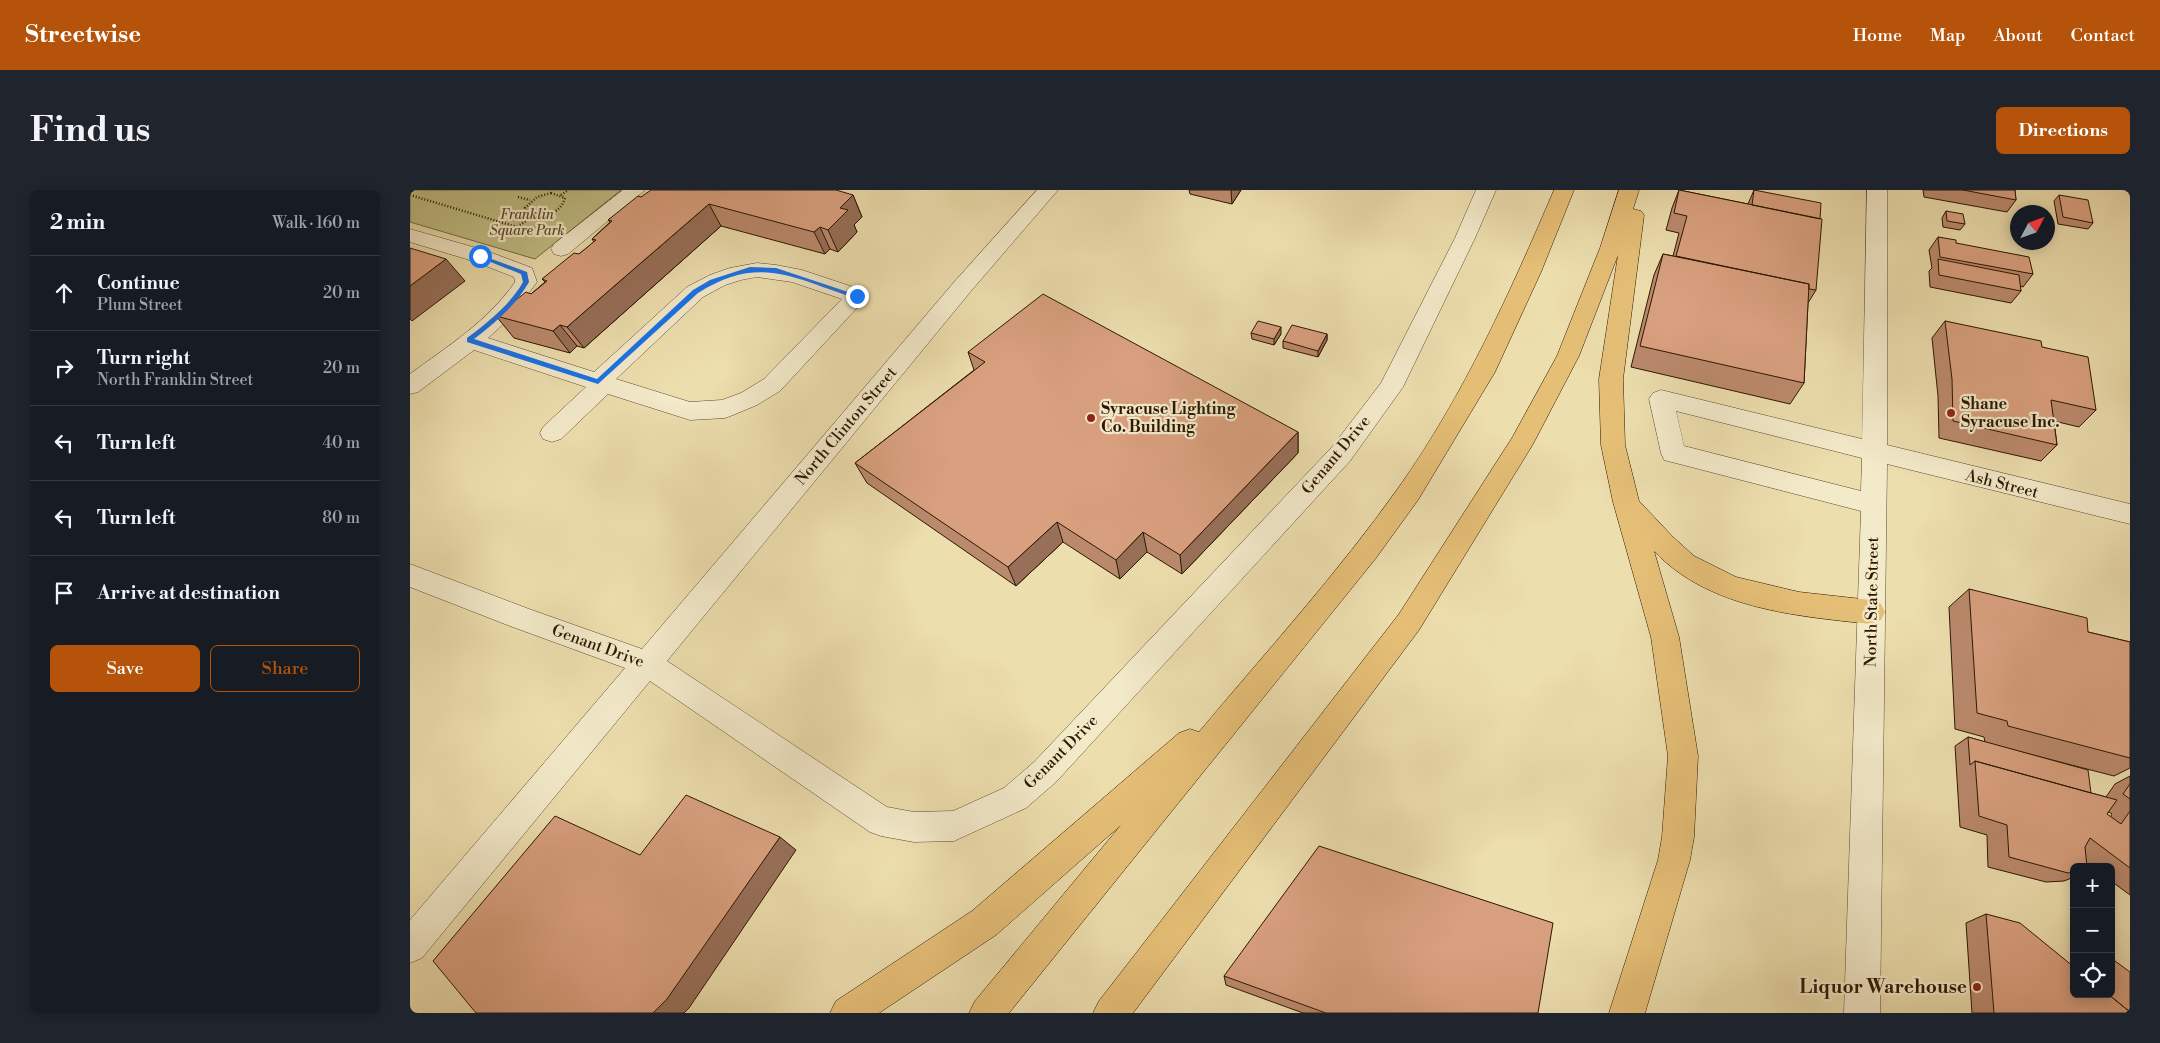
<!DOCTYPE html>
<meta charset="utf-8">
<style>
body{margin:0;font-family:"Libre Bodoni",serif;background:#20242c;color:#f1f3f6}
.controls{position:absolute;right:15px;bottom:15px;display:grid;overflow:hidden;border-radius:8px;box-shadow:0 2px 12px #0003}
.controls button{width:45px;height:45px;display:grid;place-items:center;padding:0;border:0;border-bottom:1px solid #363941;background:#171b24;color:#f1f3f6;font:25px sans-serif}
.compass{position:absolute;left:1600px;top:15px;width:45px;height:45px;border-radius:50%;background:#171b24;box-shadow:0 2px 12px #0003;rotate:49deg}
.stop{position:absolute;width:15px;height:15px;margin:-11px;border:4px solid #1a73e8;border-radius:50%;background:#fff}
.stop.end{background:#1a73e8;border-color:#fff;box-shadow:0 1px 5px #0008}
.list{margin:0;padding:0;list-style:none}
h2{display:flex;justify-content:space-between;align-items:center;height:65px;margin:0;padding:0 20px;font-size:21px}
h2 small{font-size:16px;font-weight:400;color:#9ea1a6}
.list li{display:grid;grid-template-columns:32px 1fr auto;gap:15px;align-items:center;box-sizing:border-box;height:75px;padding:0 20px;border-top:1px solid #363941}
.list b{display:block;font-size:19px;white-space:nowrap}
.list p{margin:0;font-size:16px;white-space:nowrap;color:#9ea1a6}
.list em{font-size:16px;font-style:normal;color:#9ea1a6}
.actions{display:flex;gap:10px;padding:15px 20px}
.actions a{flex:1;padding:11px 0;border:1px solid #b45309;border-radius:8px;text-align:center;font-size:18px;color:#b45309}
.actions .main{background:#b45309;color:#fff}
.icon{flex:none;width:28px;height:28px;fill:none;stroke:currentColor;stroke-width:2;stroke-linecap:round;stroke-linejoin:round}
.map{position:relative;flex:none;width:1720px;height:823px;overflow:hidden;border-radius:8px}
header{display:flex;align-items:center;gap:30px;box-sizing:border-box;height:70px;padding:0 25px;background:#b45309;color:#fff}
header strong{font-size:24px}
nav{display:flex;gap:28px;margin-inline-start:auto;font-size:18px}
.intro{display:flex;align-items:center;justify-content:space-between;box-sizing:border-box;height:120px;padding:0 30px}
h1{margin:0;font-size:35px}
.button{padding:12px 22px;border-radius:8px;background:#b45309;color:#fff;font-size:18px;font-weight:700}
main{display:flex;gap:30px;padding:0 30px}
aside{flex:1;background:#171b24;border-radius:8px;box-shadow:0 2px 12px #0003}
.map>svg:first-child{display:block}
.green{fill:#c0bf85;stroke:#766b44}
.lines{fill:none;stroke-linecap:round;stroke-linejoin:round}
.minor-casing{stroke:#5c492d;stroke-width:1}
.highway-casing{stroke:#2b1702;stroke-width:1}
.path{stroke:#2b1702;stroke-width:2.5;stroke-dasharray:1 2;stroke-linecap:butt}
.minor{fill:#f3eaca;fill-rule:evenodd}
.highway{fill:#e6bf77;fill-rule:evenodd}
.wall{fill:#bb8a6d;stroke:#2b1702;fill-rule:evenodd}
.shaded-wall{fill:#987059;stroke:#2b1702}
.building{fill:#d9a07f;stroke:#2b1702}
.route{fill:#1a73e8}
.poi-dot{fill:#8f2418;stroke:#f3eaca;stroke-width:2}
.labels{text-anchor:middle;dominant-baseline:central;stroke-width:4.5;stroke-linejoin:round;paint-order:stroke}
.far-park-label{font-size:14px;font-style:italic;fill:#584929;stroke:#f3eaca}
.poi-label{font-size:16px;font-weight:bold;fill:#2b1702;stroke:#f3eaca;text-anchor:start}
.street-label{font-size:16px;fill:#2b1702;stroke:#f3eaca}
.near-poi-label{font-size:19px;font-weight:bold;fill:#2b1702;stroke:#f3eaca;text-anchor:end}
</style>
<header>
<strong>Streetwise</strong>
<nav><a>Home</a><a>Map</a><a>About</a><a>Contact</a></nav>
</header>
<div class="intro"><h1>Find us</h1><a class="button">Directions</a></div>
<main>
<aside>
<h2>2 min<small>Walk · 160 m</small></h2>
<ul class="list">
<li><svg class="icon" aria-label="ahead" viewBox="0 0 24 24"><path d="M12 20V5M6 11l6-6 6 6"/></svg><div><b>Continue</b><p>Plum Street</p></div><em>20 m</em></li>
<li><svg class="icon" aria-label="right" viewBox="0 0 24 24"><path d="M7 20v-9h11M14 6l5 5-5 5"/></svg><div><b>Turn right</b><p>North Franklin Street</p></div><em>20 m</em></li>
<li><svg class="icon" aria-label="left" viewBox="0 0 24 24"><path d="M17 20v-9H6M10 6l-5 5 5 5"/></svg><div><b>Turn left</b></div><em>40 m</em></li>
<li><svg class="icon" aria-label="left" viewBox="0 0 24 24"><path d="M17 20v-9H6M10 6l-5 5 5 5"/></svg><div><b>Turn left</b></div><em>80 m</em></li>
<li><svg class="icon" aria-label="arrive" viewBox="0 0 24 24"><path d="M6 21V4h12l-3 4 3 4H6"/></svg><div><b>Arrive at destination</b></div></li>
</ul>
<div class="actions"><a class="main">Save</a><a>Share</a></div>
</aside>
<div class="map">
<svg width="1720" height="823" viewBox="0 0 1720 823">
<rect width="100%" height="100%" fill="#eddeae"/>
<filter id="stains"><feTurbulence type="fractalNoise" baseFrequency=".004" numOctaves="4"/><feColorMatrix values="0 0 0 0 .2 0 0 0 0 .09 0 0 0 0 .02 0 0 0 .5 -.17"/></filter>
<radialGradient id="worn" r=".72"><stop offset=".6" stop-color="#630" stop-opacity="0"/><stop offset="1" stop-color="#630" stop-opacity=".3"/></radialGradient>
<!-- green -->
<path class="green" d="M 0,0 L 211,0 L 125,69 L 0,32 Z"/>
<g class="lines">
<defs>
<path id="minor" d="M 213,0 L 235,0 L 158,64 L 151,66 L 144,64 L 141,59 L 144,54 Z
M 627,0 L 648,0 L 561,101 L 257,471 L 477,617 L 504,622 L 543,621 L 594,598 L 624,572 L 922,257 L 971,193 L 1045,48 L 1066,0 L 1086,0 L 1065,48 L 993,197 L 940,271 L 646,592 L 616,618 L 544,651 L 504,652 L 471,646 L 460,642 L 240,491 L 12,768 L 0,773 L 0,730 L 215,478 L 100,436 L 0,397 L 0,374 L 119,419 L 232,459 L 545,91 Z
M 1457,0 L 1477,0 L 1477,255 L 1720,314 L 1720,334 L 1477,274 L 1470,823 L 1434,823 L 1451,321 L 1254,270 L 1251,263 L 1239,209 L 1243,203 L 1251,200 L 1452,249 ZM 1266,221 L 1452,268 L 1451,301 L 1274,256 Z
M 0,39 L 77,61 L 122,78 L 127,92 L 101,127 L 78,148 L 184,182 L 277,97 L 300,85 L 320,78 L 347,73 L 366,75 L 392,80 L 455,101 L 458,106 L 370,201 L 347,215 L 323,225 L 315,228 L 280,230 L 198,204 L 151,249 L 142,252 L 133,249 L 130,243 L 133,237 L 176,197 L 64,160 L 8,202 L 0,204 L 0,184 C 38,156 78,131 105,92 L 104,87 L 63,71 L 0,52 ZM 347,87 L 382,92 L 432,109 L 354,189 L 331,203 L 312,210 L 280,212 L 206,189 L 293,107 L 315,95 L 331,90 Z"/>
<path id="highway" d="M 1144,0 L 1164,0 L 1131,82 L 1085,182 L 1008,310 L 966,368 L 599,823 L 559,823 L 565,811 L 711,635 L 586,745 L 469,823 L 420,823 L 426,811 L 562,721 L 769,543 L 780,539 L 789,542 C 856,462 928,383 989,297 C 1054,205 1100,103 1144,0 Z
M 1209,0 L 1229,0 L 1223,19 L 1231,21 L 1234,25 L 1213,189 L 1215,255 L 1229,311 L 1263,347 L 1284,366 L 1326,387 L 1389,402 L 1461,410 L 1471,414 L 1475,422 L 1471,430 L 1461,434 C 1386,426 1299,419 1244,361 L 1269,447 L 1288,566 L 1284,647 L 1280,670 L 1235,823 L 1199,823 L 1248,670 L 1252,647 L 1258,566 L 1241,447 L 1203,312 L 1191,255 L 1189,189 L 1208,65 L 1169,166 L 1123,254 L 1009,440 L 723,823 L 683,823 L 689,811 L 989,424 L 1102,248 L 1147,166 L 1190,58 Z"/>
</defs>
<!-- minor casing -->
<use href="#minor" class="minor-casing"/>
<!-- highway casing -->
<use href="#highway" class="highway-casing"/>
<!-- path -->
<path class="path" d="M 141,3 L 155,8 C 151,23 131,31 118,23 L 115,18 L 127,7 Z
M 0,5 L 107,37 L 93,48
M 151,5 L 158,0
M 108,7 L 120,10
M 123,26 L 107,37 L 132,39"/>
<!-- minor -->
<use href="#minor" class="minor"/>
<!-- highway -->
<use href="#highway" class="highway"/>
</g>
<!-- wall -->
<path class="wall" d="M 779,0 L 831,0 L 822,14 L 780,4 Z
M 1269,0 L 1338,14 L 1344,0 L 1406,100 L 1398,113 L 1394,193 L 1380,214 L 1221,177 L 1244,85 L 1253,64 L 1263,66 L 1269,43 L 1256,40 L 1262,18 Z
M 1513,0 L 1605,0 L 1606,10 L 1597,22 L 1514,7 Z
M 443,5 L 452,27 L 444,35 L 447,42 L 428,62 L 420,59 L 415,64 L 311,36 L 174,158 L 167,156 L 160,163 L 104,148 L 86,126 L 121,104 L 135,92 L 132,89 L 169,64 L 184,52 L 182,49 L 200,32 L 198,30 L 231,7 Z
M 1649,5 L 1683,33 L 1678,39 L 1648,34 L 1644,11 Z
M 1536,21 L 1555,34 L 1550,40 L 1533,37 L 1532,28 Z
M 1528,47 L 1546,53 L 1623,84 L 1613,97 L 1610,96 L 1611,101 L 1601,113 L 1520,97 L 1519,81 L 1522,78 L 1519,60 Z
M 1535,131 L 1632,157 L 1686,220 L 1669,237 L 1644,231 L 1647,255 L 1631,271 L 1529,248 L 1528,206 L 1522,148 Z
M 841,143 L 871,144 L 864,155 L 842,149 Z
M 917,144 L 917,150 L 908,167 L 873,158 L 873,151 Z
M 558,162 L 888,242 L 888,263 L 772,384 L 737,362 L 710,389 L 653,352 L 606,396 L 457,293 L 445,273 L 564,180 Z
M 1559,399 L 1678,442 L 1720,452 L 1720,578 L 1704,586 L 1596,558 L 1681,603 L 1696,607 L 1705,594 L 1720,586 L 1720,705 L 1701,691 L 1701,677 L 1682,677 L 1676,673 L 1664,677 L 1664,687 L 1654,691 L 1636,692 L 1578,677 L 1577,645 L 1550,637 L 1545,556 L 1558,547 L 1575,552 L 1574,547 L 1545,539 L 1539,417 ZM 1699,622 L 1702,624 L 1700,627 L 1697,624 Z
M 1576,724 L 1664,804 L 1720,823 L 1562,823 L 1556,733 Z
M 814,786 L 1128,823 L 893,823 L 816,795 Z"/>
<!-- shaded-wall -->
<path class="shaded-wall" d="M 822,0 L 831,0 L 822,14 L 821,1 Z
M 443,5 L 452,27 L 444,35 L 447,42 L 428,62 L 418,40 L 430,18 Z
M 299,14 L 311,36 L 174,158 L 157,137 Z
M 410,37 L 420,59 L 415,64 L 404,42 Z
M 36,69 L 55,91 L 2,131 L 0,129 L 0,96 Z
M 150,135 L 167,156 L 160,163 L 143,141 Z
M 871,137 L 871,144 L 864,155 L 864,149 Z
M 917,144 L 917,150 L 908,167 L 908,161 Z
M 888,242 L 888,263 L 772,384 L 770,365 Z
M 647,332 L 653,352 L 606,396 L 598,377 Z
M 733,342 L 737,362 L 710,389 L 706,370 Z
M 370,647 L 386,660 L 279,818 L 274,823 L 243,823 Z"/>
<!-- building -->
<path class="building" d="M 241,0 L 426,0 L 443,5 L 430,18 L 438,20 L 418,40 L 410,37 L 404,42 L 299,14 L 157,137 L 150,135 L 143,141 L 86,126 L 116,102 L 121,104 L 137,91 L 132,89 L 164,63 L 169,64 L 186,50 L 182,49 L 202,31 L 198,30 L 228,6 L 231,7 Z
M 1269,0 L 1412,29 L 1406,100 L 1399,99 L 1399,94 L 1266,66 L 1277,26 L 1264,23 Z
M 1344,0 L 1411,13 L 1410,29 L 1342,15 Z
M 1553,0 L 1605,0 L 1606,10 Z
M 1649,5 L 1678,10 L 1683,33 L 1653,27 Z
M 1536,21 L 1553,24 L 1555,34 L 1537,31 Z
M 1528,47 L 1546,50 L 1546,53 L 1619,67 L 1623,84 L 1530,67 Z
M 0,58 L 36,69 L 0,96 Z
M 1253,64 L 1399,94 L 1394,193 L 1230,156 Z
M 1528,69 L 1609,85 L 1611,101 L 1529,85 Z
M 633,104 L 888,242 L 770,365 L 733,342 L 706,370 L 647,332 L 598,377 L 445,273 L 575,172 L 558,162 Z
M 848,131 L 871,137 L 864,149 L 841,143 Z
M 1535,131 L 1631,151 L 1632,157 L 1678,167 L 1686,220 L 1641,210 L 1647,255 L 1543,231 L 1542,189 Z
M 882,135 L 917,144 L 908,161 L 873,151 Z
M 1559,399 L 1677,428 L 1678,442 L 1720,452 L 1720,568 L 1598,536 L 1597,531 L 1567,523 Z
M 1558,547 L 1678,580 L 1681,603 L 1565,571 L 1560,575 Z
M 1565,571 L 1707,610 L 1697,624 L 1711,634 L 1720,621 L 1720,678 L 1680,648 L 1675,657 L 1677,677 L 1664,677 L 1664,682 L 1658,683 L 1599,667 L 1597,635 L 1569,626 Z
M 1720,594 L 1720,609 L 1713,604 Z
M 276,605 L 370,647 L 257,809 L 243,823 L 66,823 L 23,771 L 145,626 L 230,665 Z
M 909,656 L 1143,733 L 1128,823 L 916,823 L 814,786 Z
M 1576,724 L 1610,733 L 1664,777 L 1664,804 L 1698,804 L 1720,822 L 1720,823 L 1584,823 Z
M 1701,768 L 1720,782 L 1720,822 L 1698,804 L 1701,804 Z"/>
<!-- route -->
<path class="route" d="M 68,64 L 117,82 L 119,92 C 106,115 85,133 64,149 L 187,189 L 283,100 L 300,90 L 340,77 L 366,78 L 450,106 L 445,108 C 383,88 349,64 288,103 L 188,194 L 57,152 L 57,148 C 77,133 100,115 113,92 L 111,84 L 68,67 Z"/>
<!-- markers -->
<g class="poi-dot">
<circle cx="1541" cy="223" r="5"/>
<circle cx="681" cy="228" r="5"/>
<circle cx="1567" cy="797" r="5"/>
</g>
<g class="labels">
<!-- far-park labels -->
<g class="far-park-label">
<text x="117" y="25">Franklin<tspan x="117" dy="16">Square Park</tspan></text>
</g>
<!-- poi labels -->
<g class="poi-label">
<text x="1551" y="214">Shane<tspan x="1551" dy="18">Syracuse Inc.</tspan></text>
<text x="691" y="219">Syracuse Lighting<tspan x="691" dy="18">Co. Building</tspan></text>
</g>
<!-- street labels -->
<g class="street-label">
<text transform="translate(436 236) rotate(-50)">North Clinton Street</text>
<text transform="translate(926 265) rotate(-50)">Genant Drive</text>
<text transform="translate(1592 294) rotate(14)">Ash Street</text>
<text transform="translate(1462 412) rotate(-89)">North State Street</text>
<text transform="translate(188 456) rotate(20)">Genant Drive</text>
<text transform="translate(651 562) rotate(-45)">Genant Drive</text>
</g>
<!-- near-poi labels -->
<g class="near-poi-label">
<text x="1557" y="797">Liquor Warehouse</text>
</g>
</g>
<rect width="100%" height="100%" filter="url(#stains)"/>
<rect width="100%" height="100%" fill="url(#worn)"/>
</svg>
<div class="controls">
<button>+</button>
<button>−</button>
<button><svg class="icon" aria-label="locate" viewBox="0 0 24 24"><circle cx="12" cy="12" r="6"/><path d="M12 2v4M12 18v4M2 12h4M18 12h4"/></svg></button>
</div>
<svg class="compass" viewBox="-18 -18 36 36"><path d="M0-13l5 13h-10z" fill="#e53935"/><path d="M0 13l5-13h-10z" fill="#9ea1a6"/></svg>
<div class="stop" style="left:70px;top:66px"></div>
<div class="stop end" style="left:447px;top:106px"></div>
</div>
</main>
